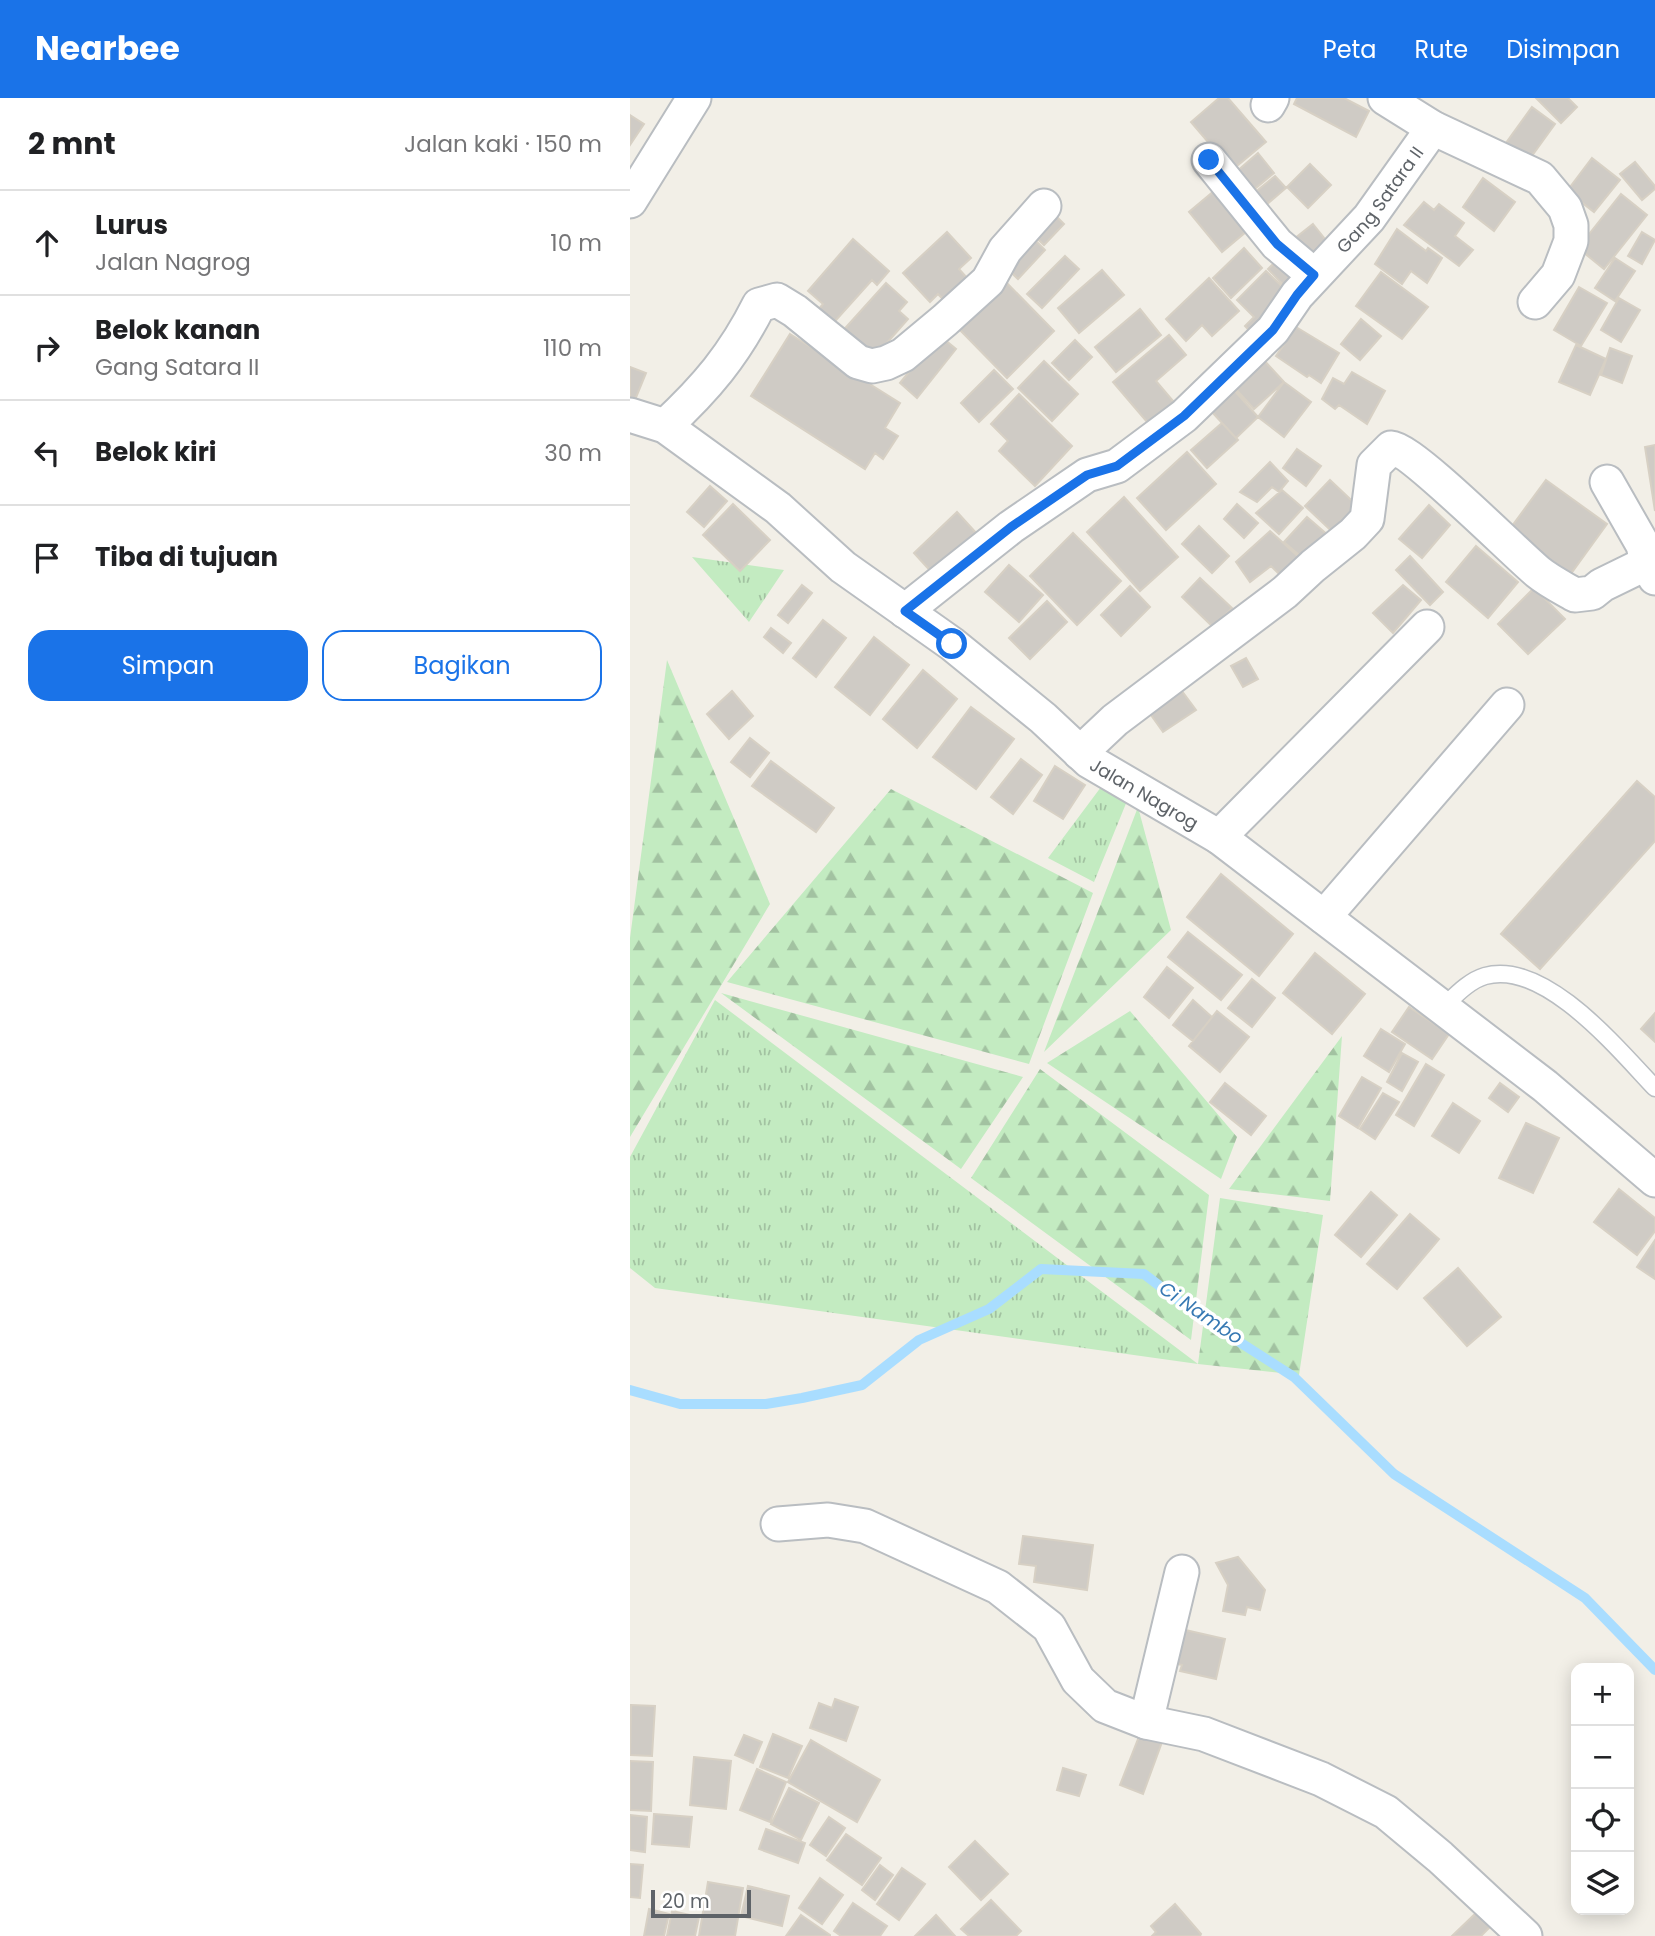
<!DOCTYPE html>
<html lang="id">
<meta charset="utf-8">
<style>
body{margin:0;font-family:Poppins,sans-serif;background:#f2f2f2;color:#202124}
.controls{position:absolute;right:21px;bottom:21px;display:grid;overflow:hidden;border-radius:14px;box-shadow:0 4px 18px #0003}
.controls button{width:63px;height:63px;display:grid;place-items:center;padding:0;border:0;border-bottom:2px solid #e0e0e0;background:#fff;color:#202124;font:35px sans-serif}
.scale{position:absolute;left:21px;bottom:18px;width:100px;box-sizing:border-box;padding-left:7px;border:4px solid #5e6368;border-top:0;font-size:19px;line-height:24px;white-space:nowrap;color:#5e6368;-webkit-text-stroke:5px #fff;paint-order:stroke}
.stop{position:absolute;width:21px;height:21px;margin:-16px;border:5px solid #1a73e8;border-radius:50%;background:#fff}
.stop.end{background:#1a73e8;border-color:#fff;box-shadow:0 2px 7px #0008}
.list{margin:0;padding:0;list-style:none}
h2{display:flex;justify-content:space-between;align-items:center;height:91px;margin:0;padding:0 28px;font-size:30px}
h2 small{font-size:23px;font-weight:400;color:#757577}
.list li{display:grid;grid-template-columns:46px 1fr auto;gap:21px;align-items:center;box-sizing:border-box;height:105px;padding:0 28px;border-top:2px solid #e0e0e0}
.list b{display:block;font-size:26px;white-space:nowrap}
.list p{margin:0;font-size:23px;white-space:nowrap;color:#757577}
.list em{font-size:23px;font-style:normal;color:#757577}
.actions{display:flex;gap:14px;padding:21px 28px}
.actions a{flex:1;padding:16px 0;border:2px solid #1a73e8;border-radius:21px;text-align:center;font-size:24px;color:#1a73e8}
.actions .main{background:#1a73e8;color:#fff}
.icon{flex:none;width:38px;height:38px;fill:none;stroke:currentColor;stroke-width:2;stroke-linecap:round;stroke-linejoin:round}
.map{position:relative;flex:none;width:1025px;height:1838px;overflow:hidden}
header{display:flex;align-items:center;gap:42px;box-sizing:border-box;height:98px;padding:0 35px;background:#1a73e8;color:#fff}
header strong{font-size:33px}
nav{display:flex;gap:38px;margin-inline-start:auto;font-size:24px}
main{display:flex}
aside{flex:1;background:#fff}
.map>svg:first-child{display:block}
.grass{fill:url(#grass-tufts)}
.forest{fill:url(#forest-firs)}
.lines{fill:none;stroke-linecap:round;stroke-linejoin:round}
.stream{stroke:#a9ddff;stroke-width:10}
.building{fill:#cfcbc5;stroke:#d7d0c4;stroke-width:2}
.lane-casing{stroke:#b9bdc1;stroke-width:19}
.street-casing{stroke:#b9bdc1;stroke-width:37}
.lane{stroke:#fff;stroke-width:16}
.street{stroke:#fff;stroke-width:33}
.route{stroke:#1a73e8;stroke-width:9}
.labels{text-anchor:middle;dominant-baseline:central;stroke-width:7;stroke-linejoin:round;paint-order:stroke}
.street-label{font-size:18px;fill:#5e6368;stroke:#fff}
.water-label{font-size:19px;font-style:italic;fill:#3779b3;stroke:#fff}
</style>
<header>
<strong>Nearbee</strong>
<nav><a>Peta</a><a>Rute</a><a>Disimpan</a></nav>
</header>
<main>
<aside>
<h2>2 mnt<small>Jalan kaki · 150 m</small></h2>
<ul class="list">
<li><svg class="icon" aria-label="ahead" viewBox="0 0 24 24"><path d="M12 20V5M6 11l6-6 6 6"/></svg><div><b>Lurus</b><p>Jalan Nagrog</p></div><em>10 m</em></li>
<li><svg class="icon" aria-label="right" viewBox="0 0 24 24"><path d="M7 20v-9h11M14 6l5 5-5 5"/></svg><div><b>Belok kanan</b><p>Gang Satara II</p></div><em>110 m</em></li>
<li><svg class="icon" aria-label="left" viewBox="0 0 24 24"><path d="M17 20v-9H6M10 6l-5 5 5 5"/></svg><div><b>Belok kiri</b></div><em>30 m</em></li>
<li><svg class="icon" aria-label="arrive" viewBox="0 0 24 24"><path d="M6 21V4h12l-3 4 3 4H6"/></svg><div><b>Tiba di tujuan</b></div></li>
</ul>
<div class="actions"><a class="main">Simpan</a><a>Bagikan</a></div>
</aside>
<div class="map">
<svg width="1025" height="1838" viewBox="0 0 1025 1838">
<defs>
<pattern id="grass-tufts" width="24" height="20" patternUnits="userSpaceOnUse" patternTransform="scale(1.75)"><rect width="24" height="20" fill="#c3ebc1"/><path d="M3 7l-1-3M5 7V3M7 7l1-3M15 17l-1-3M17 17v-4M19 17l1-3" fill="none" stroke="#a2c2a1"/></pattern>
<pattern id="forest-firs" width="22" height="20" patternUnits="userSpaceOnUse" patternTransform="scale(1.75)"><rect width="22" height="20" fill="#c3ebc1"/><path d="M5 1l3.5 6h-7zM16 11l3.5 6h-7z" fill="#a2c2a1"/></pattern>
</defs>
<rect width="100%" height="100%" fill="#f2efe7"/>
<!-- grass -->
<path class="grass" d="M 62,459 L 154,472 L 119,524 Z
M 471,689 L 497,703 L 464,784 L 418,760 Z
M 85,902 L 568,1266 L 25,1190 L 0,1170 L 0,1059 Z"/>
<!-- forest -->
<path class="forest" d="M 37,562 L 140,806 L 0,1039 L 0,840 Z
M 261,691 L 463,795 L 399,966 L 97,884 Z
M 508,709 L 541,832 L 414,954 Z
M 91,895 L 393,979 L 331,1071 Z
M 500,913 L 607,1039 L 591,1081 L 417,965 Z
M 712,938 L 700,1103 L 599,1091 Z
M 410,971 L 579,1097 L 561,1242 L 341,1080 Z
M 590,1100 L 693,1117 L 669,1277 L 568,1266 Z"/>
<g class="lines">
<!-- stream -->
<path class="stream" d="M 0,1292 L 50,1306 L 136,1306 L 172,1300 L 232,1287 L 289,1242 L 359,1211 L 411,1171 L 514,1176 L 569,1218 L 664,1279 L 764,1376 L 955,1500 L 1025,1572"/>
</g>
<!-- building -->
<path class="building" d="M 589,0 L 598,0 L 636,44 L 602,72 L 561,24 Z
M 667,0 L 714,0 L 739,13 L 726,39 L 664,6 Z
M 906,0 L 938,0 L 947,9 L 931,25 Z
M 902,9 L 925,26 L 896,66 L 873,49 Z
M 0,17 L 14,26 L 0,47 Z
M 628,55 L 644,75 L 615,99 L 599,80 Z
M 962,60 L 990,82 L 964,114 L 937,93 Z
M 1005,64 L 1025,88 L 1025,91 L 1012,102 L 990,76 Z
M 680,66 L 701,87 L 678,110 L 657,89 Z
M 645,78 L 656,90 L 629,113 L 618,100 Z
M 853,80 L 885,104 L 864,133 L 833,109 Z
M 590,88 L 623,128 L 592,154 L 559,114 Z
M 991,96 L 1017,117 L 974,171 L 948,150 Z
M 794,104 L 804,112 L 809,106 L 834,125 L 825,138 L 843,152 L 829,168 L 774,127 Z
M 421,113 L 434,126 L 414,147 L 400,134 Z
M 683,126 L 699,146 L 676,165 L 659,145 Z
M 767,131 L 796,153 L 798,150 L 812,160 L 797,185 L 781,173 L 772,186 L 745,166 Z
M 317,134 L 341,160 L 329,171 L 345,189 L 322,211 L 308,196 L 300,204 L 273,175 Z
M 1012,134 L 1025,142 L 1012,166 L 998,158 Z
M 398,135 L 415,152 L 388,181 L 370,164 Z
M 223,141 L 259,173 L 247,187 L 242,182 L 198,231 L 184,217 L 193,206 L 178,193 Z
M 614,150 L 632,170 L 601,200 L 583,180 Z
M 435,158 L 449,171 L 412,210 L 397,196 Z
M 650,159 L 671,181 L 659,193 L 638,171 Z
M 985,160 L 1005,173 L 985,203 L 965,190 Z
M 472,172 L 494,197 L 449,235 L 428,210 Z
M 636,173 L 660,196 L 629,243 L 615,228 L 624,219 L 607,202 Z
M 751,174 L 798,209 L 772,241 L 726,208 Z
M 372,180 L 424,233 L 377,280 L 325,227 Z
M 579,180 L 609,213 L 582,238 L 572,227 L 556,243 L 536,221 Z
M 256,185 L 277,204 L 269,213 L 278,221 L 240,264 L 209,237 Z
M 949,189 L 977,205 L 951,248 L 924,232 Z
M 989,200 L 1010,212 L 991,244 L 971,232 Z
M 510,211 L 531,237 L 486,274 L 465,249 Z
M 731,221 L 751,238 L 730,262 L 711,246 Z
M 666,229 L 709,255 L 691,285 L 679,277 L 677,279 L 646,258 Z
M 160,236 L 270,305 L 255,330 L 268,338 L 253,361 L 245,355 L 235,371 L 121,298 Z
M 309,237 L 326,251 L 287,300 L 270,285 Z
M 539,237 L 556,257 L 526,283 L 544,304 L 518,325 L 483,284 Z
M 445,242 L 462,259 L 439,282 L 422,265 Z
M 946,247 L 976,261 L 960,297 L 929,284 Z
M 980,250 L 1002,258 L 992,285 L 971,277 Z
M 632,260 L 654,284 L 624,311 L 602,287 Z
M 414,263 L 448,296 L 422,323 L 388,290 Z
M 0,269 L 16,275 L 5,302 L 0,300 Z
M 364,272 L 383,291 L 349,324 L 331,305 Z
M 722,274 L 755,293 L 737,326 L 709,307 L 705,311 L 692,301 L 703,280 L 714,286 Z
M 654,284 L 681,304 L 654,339 L 628,319 Z
M 604,292 L 628,319 L 606,340 L 581,313 Z
M 389,296 L 442,348 L 405,388 L 369,353 L 378,343 L 361,326 Z
M 592,325 L 608,342 L 577,370 L 561,352 Z
M 1025,347 L 1025,413 L 1015,349 Z
M 667,351 L 691,368 L 676,388 L 653,370 Z
M 557,354 L 586,386 L 536,432 L 507,400 Z
M 640,364 L 658,383 L 649,394 L 642,389 L 627,404 L 610,394 Z
M 700,382 L 735,415 L 710,441 L 675,408 Z
M 916,382 L 977,426 L 940,477 L 879,432 Z
M 80,388 L 97,403 L 74,429 L 57,414 Z
M 652,392 L 673,410 L 649,436 L 626,415 Z
M 494,399 L 548,459 L 510,493 L 457,434 Z
M 103,406 L 140,442 L 110,473 L 73,437 Z
M 607,406 L 628,425 L 614,440 L 594,421 Z
M 799,407 L 820,427 L 792,460 L 769,441 Z
M 327,414 L 348,437 L 305,478 L 284,455 Z
M 677,419 L 698,437 L 676,463 L 654,444 Z
M 569,428 L 599,458 L 582,475 L 552,446 Z
M 640,433 L 672,462 L 652,479 L 641,468 L 620,484 L 606,464 Z
M 443,435 L 491,483 L 447,527 L 400,478 Z
M 846,448 L 888,484 L 858,520 L 816,484 Z
M 780,458 L 813,494 L 800,507 L 766,472 Z
M 379,467 L 413,497 L 389,524 L 355,494 Z
M 570,480 L 602,510 L 583,529 L 552,499 Z
M 172,487 L 182,495 L 158,525 L 148,517 Z
M 773,487 L 791,502 L 763,535 L 743,515 Z
M 500,488 L 520,509 L 491,538 L 471,517 Z
M 904,490 L 935,521 L 898,556 L 868,526 Z
M 417,503 L 437,524 L 400,561 L 379,540 Z
M 193,522 L 216,540 L 186,579 L 163,560 Z
M 141,530 L 161,545 L 153,555 L 134,539 Z
M 244,539 L 279,567 L 240,617 L 205,589 Z
M 616,560 L 628,581 L 613,589 L 601,568 Z
M 293,572 L 327,601 L 287,650 L 253,621 Z
M 549,589 L 566,612 L 533,634 L 516,610 Z
M 102,593 L 123,618 L 99,641 L 77,616 Z
M 341,609 L 384,641 L 346,691 L 303,659 Z
M 120,640 L 139,655 L 120,679 L 101,664 Z
M 391,661 L 412,677 L 383,716 L 361,699 Z
M 141,663 L 204,710 L 186,734 L 122,688 Z
M 425,668 L 455,687 L 433,721 L 404,703 Z
M 1007,683 L 1025,699 L 1025,743 L 910,871 L 871,836 Z
M 591,776 L 663,836 L 629,878 L 557,819 Z
M 558,834 L 612,877 L 591,902 L 538,859 Z
M 685,855 L 735,896 L 702,936 L 653,895 Z
M 537,869 L 563,890 L 539,920 L 514,899 Z
M 622,881 L 645,900 L 622,929 L 598,910 Z
M 563,902 L 582,919 L 563,943 L 543,927 Z
M 779,909 L 819,936 L 802,961 L 762,934 Z
M 587,913 L 619,939 L 590,974 L 559,948 Z
M 1025,915 L 1025,944 L 1011,931 Z
M 751,931 L 775,946 L 759,974 L 734,958 Z
M 772,955 L 788,964 L 772,993 L 757,984 Z
M 796,966 L 814,977 L 784,1028 L 766,1017 Z
M 732,979 L 751,990 L 728,1030 L 709,1018 Z
M 595,985 L 636,1018 L 621,1037 L 580,1004 Z
M 870,985 L 889,999 L 878,1014 L 859,1000 Z
M 753,995 L 769,1004 L 745,1041 L 730,1031 Z
M 823,1005 L 850,1023 L 829,1055 L 802,1038 Z
M 896,1025 L 929,1040 L 903,1095 L 869,1080 Z
M 989,1091 L 1025,1120 L 1025,1133 L 1007,1157 L 964,1124 Z
M 741,1094 L 767,1117 L 731,1159 L 705,1137 Z
M 780,1116 L 809,1141 L 767,1191 L 737,1166 Z
M 1025,1142 L 1025,1181 L 1007,1169 Z
M 828,1170 L 871,1219 L 837,1248 L 794,1200 Z
M 393,1438 L 463,1447 L 457,1492 L 404,1484 L 406,1468 L 389,1466 Z
M 608,1459 L 635,1492 L 630,1512 L 617,1509 L 615,1517 L 593,1513 L 598,1487 L 586,1465 Z
M 551,1531 L 595,1541 L 586,1581 L 550,1573 L 552,1567 L 543,1565 Z
M 205,1601 L 228,1609 L 216,1643 L 180,1630 L 189,1605 L 202,1610 Z
M 1,1607 L 25,1608 L 22,1658 L 0,1657 Z
M 143,1636 L 172,1648 L 158,1680 L 130,1669 Z
M 510,1636 L 532,1644 L 513,1696 L 490,1687 Z
M 114,1637 L 132,1644 L 123,1665 L 105,1657 Z
M 181,1642 L 250,1682 L 227,1724 L 158,1684 Z
M 64,1659 L 101,1663 L 96,1711 L 60,1707 Z
M 0,1663 L 23,1664 L 21,1713 L 0,1712 Z
M 433,1670 L 456,1677 L 449,1698 L 427,1692 Z
M 127,1671 L 156,1684 L 140,1724 L 110,1712 Z
M 159,1690 L 189,1705 L 171,1742 L 141,1726 Z
M 24,1716 L 62,1719 L 59,1749 L 22,1746 Z
M 0,1717 L 17,1719 L 15,1754 L 0,1752 Z
M 199,1719 L 215,1730 L 196,1758 L 180,1747 Z
M 136,1731 L 175,1745 L 168,1765 L 129,1751 Z
M 216,1736 L 251,1760 L 232,1787 L 197,1762 Z
M 345,1743 L 378,1776 L 351,1802 L 319,1769 Z
M 0,1766 L 13,1767 L 10,1800 L 0,1799 Z
M 250,1767 L 263,1777 L 245,1802 L 232,1792 Z
M 272,1770 L 295,1786 L 269,1822 L 247,1806 Z
M 190,1780 L 213,1797 L 192,1826 L 169,1810 Z
M 78,1784 L 113,1790 L 105,1838 L 69,1838 Z
M 118,1788 L 159,1798 L 152,1828 L 111,1818 Z
M 361,1802 L 391,1833 L 386,1838 L 339,1838 L 331,1831 Z
M 223,1805 L 257,1828 L 250,1838 L 211,1838 L 204,1833 Z
M 545,1806 L 571,1836 L 570,1838 L 522,1838 L 526,1834 L 521,1828 Z
M 19,1811 L 39,1816 L 34,1838 L 14,1838 Z
M 42,1813 L 69,1819 L 65,1838 L 37,1838 Z
M 846,1815 L 860,1829 L 851,1838 L 822,1838 Z
M 171,1817 L 200,1837 L 200,1838 L 156,1838 Z
M 306,1817 L 325,1838 L 285,1838 Z"/>
<g class="lines">
<defs>
<path id="lane" d="M 812,910 C 824,899 838,883 855,878 C 914,861 988,951 1025,990"/>
<g id="street">
<path d="M 755,0 L 803,30 L 910,80 L 935,110 L 941,127 L 941,143 L 928,177 L 905,204"/>
<path d="M 638,7 L 642,0"/>
<path d="M 579,62 L 647,146 L 684,177"/>
<path d="M 0,103 L 64,0"/>
<path id="s1" d="M 0,317 L 35,328 L 148,410 L 213,469 L 322,546 L 413,620 L 459,663 L 589,739 L 915,988 L 1025,1082"/>
<path d="M 35,328 C 76,290 104,257 129,207 L 147,202 L 165,213 L 228,264 L 242,268 L 256,265 L 273,257 L 315,222 L 358,183 L 375,152 L 414,108"/>
<path d="M 977,384 L 1013,447 L 1017,465 L 1025,480"/>
<path id="s2" d="M 275,513 L 381,429 L 457,377 L 487,368 L 554,318 L 643,232 L 667,197 L 739,120 L 803,30"/>
<path d="M 450,655 L 485,622 L 655,494 L 683,468 L 723,436 L 737,421 L 744,367 L 761,350 C 782,351 884,454 908,474 C 919,483 933,490 945,497 L 962,495 L 972,487 L 1017,465"/>
<path d="M 589,739 L 797,529"/>
<path d="M 694,819 L 877,607"/>
<path d="M 148,1426 L 198,1422 L 235,1428 L 368,1489 L 419,1529 L 448,1582 L 475,1608 L 516,1624 L 574,1636 L 691,1681 L 756,1714 L 810,1759 L 895,1838"/>
<path d="M 516,1624 L 552,1474"/>
</g>
</defs>
<!-- lane casing -->
<use href="#lane" class="lane-casing"/>
<!-- street casing -->
<use href="#street" class="street-casing"/>
<!-- lane -->
<use href="#lane" class="lane"/>
<!-- street -->
<use href="#street" class="street"/>
</g>
<g class="lines">
<!-- route -->
<path class="route" d="M 322,546 L 275,513 L 381,429 L 457,377 L 487,368 L 554,318 L 643,232 L 667,197 L 684,177 L 647,146 L 579,62"/>
</g>
<g class="labels">
<!-- street labels -->
<g class="street-label">
<text stroke="none"><textPath href="#s2" startOffset="635">Gang Satara II</textPath></text>
<text stroke="none"><textPath href="#s1" startOffset="642">Jalan Nagrog</textPath></text>
</g>
<!-- water labels -->
<g class="water-label">
<text transform="translate(571 1215) rotate(34)">Ci Nambo</text>
</g>
</g>
</svg>
<div class="controls">
<button>+</button>
<button>−</button>
<button><svg class="icon" aria-label="locate" viewBox="0 0 24 24"><circle cx="12" cy="12" r="6"/><path d="M12 2v4M12 18v4M2 12h4M18 12h4"/></svg></button>
<button><svg class="icon" aria-label="layers" viewBox="0 0 24 24"><path d="M12 4l9 5-9 5-9-5zM3 14l9 5 9-5"/></svg></button>
</div>
<div class="scale">20 m</div>
<div class="stop" style="left:322px;top:546px"></div>
<div class="stop end" style="left:579px;top:62px"></div>
</div>
</main>
